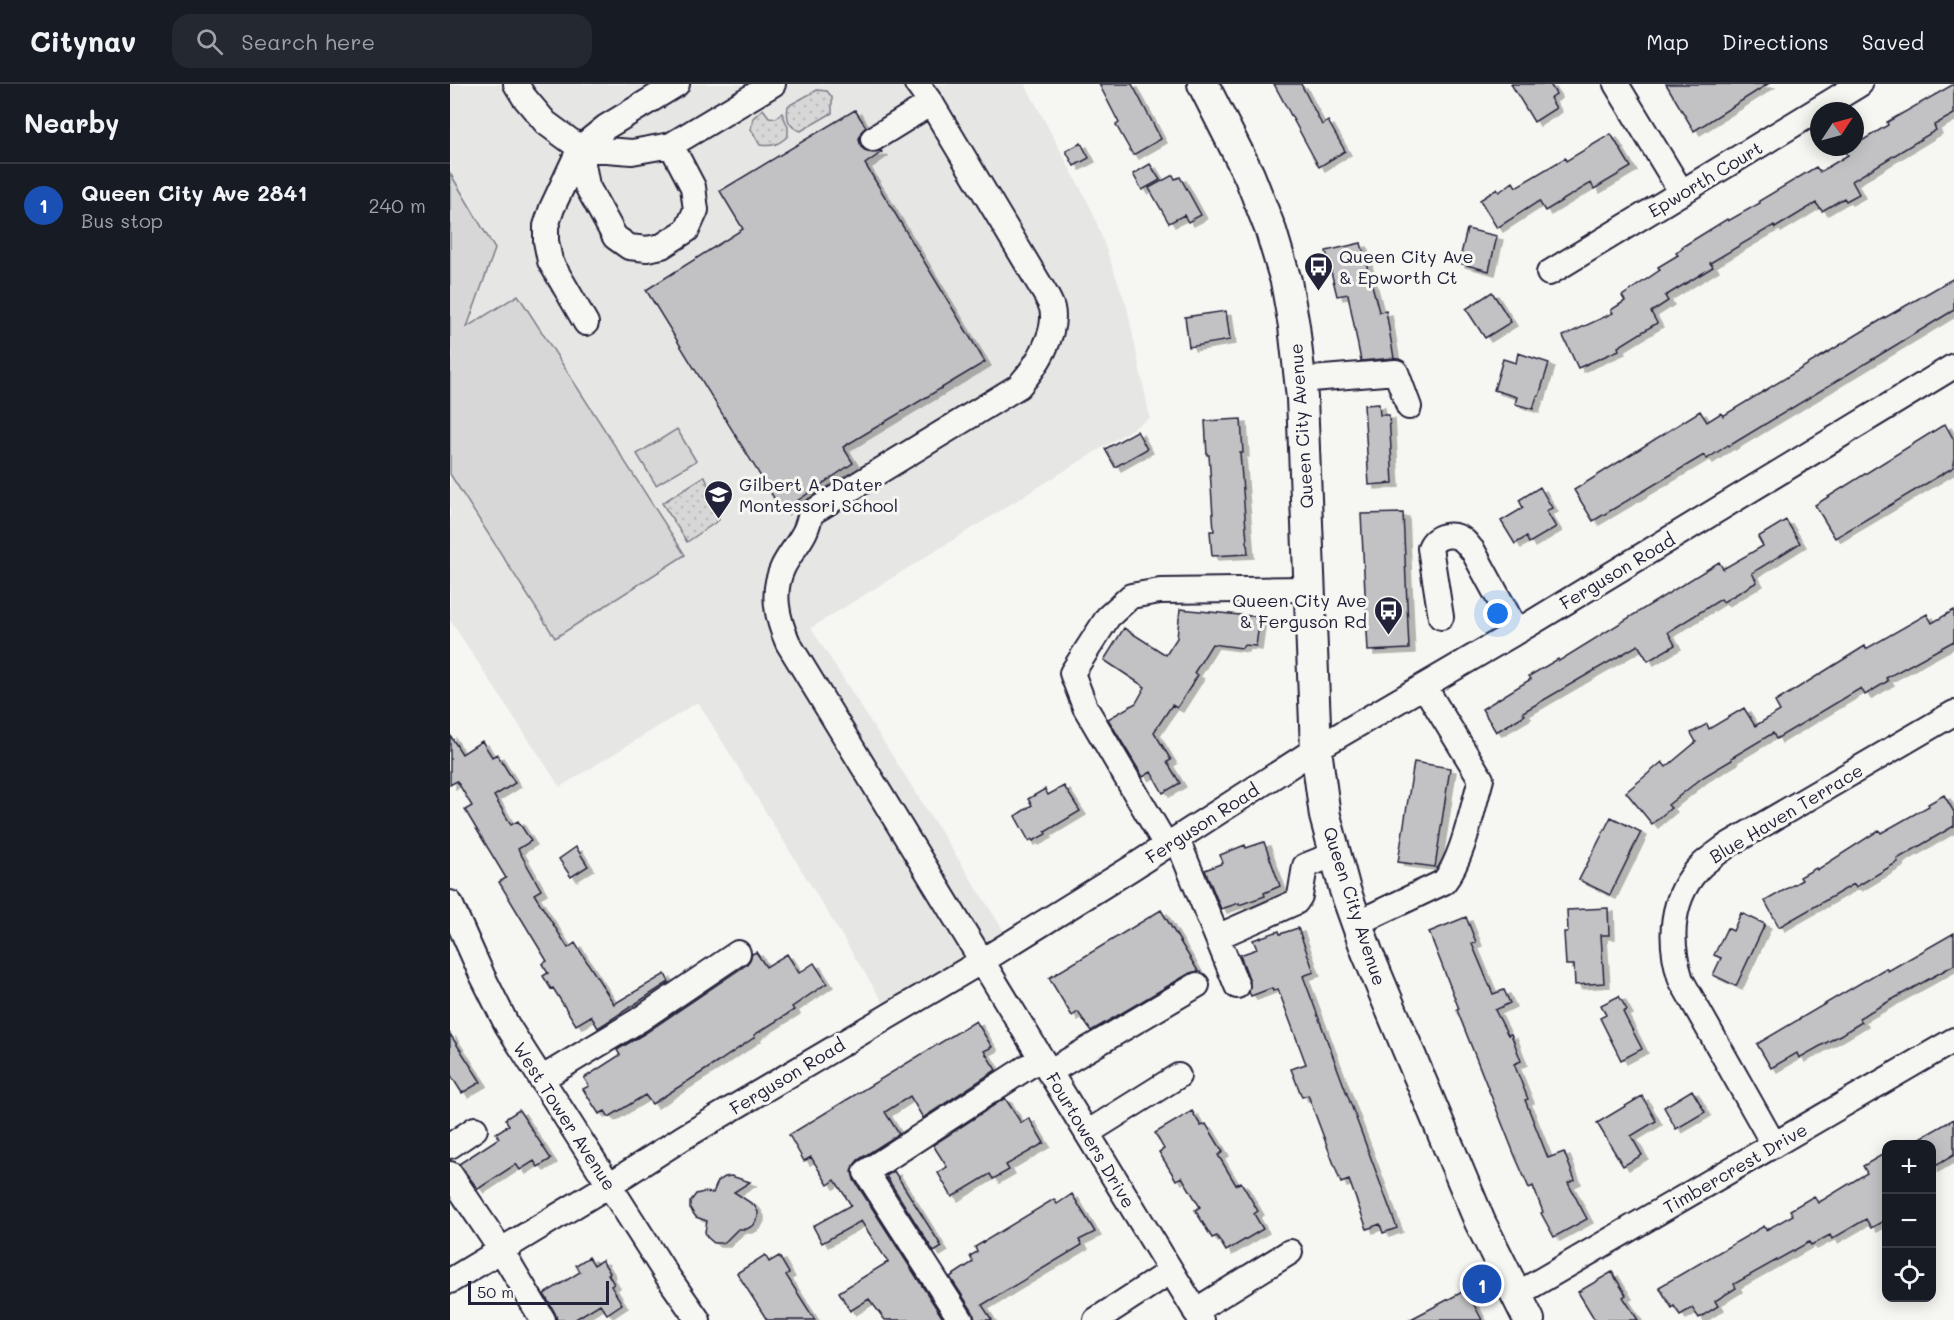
<!DOCTYPE html>
<meta charset="utf-8">
<style>
body{margin:0;font-family:Mali,sans-serif;background:#242831;color:#f1f3f6}
.controls{position:absolute;right:18px;bottom:18px;display:grid;overflow:hidden;border-radius:12px;box-shadow:0 3px 15px #0003}
.controls button{width:54px;height:54px;display:grid;place-items:center;padding:0;border:0;border-bottom:2px solid #363941;background:#171b24;color:#f1f3f6;font:30px sans-serif}
.compass{position:absolute;left:1360px;top:18px;width:54px;height:54px;border-radius:50%;background:#171b24;box-shadow:0 3px 15px #0003;rotate:54deg}
.scale{position:absolute;left:18px;bottom:15px;width:141px;box-sizing:border-box;padding-left:6px;border:3px solid #22223b;border-top:0;font-size:16px;line-height:21px;white-space:nowrap;color:#22223b;-webkit-text-stroke:4px #f6f6f2;paint-order:stroke}
.you{position:absolute;left:1048px;top:530px;width:21px;height:21px;margin:-15px;border:4px solid #fff;border-radius:50%;background:#1a73e8;box-shadow:0 0 0 9px #1a73e833}
.badge{display:grid;place-items:center;width:39px;height:39px;border-radius:50%;background:#8c9099;color:#fff;font-size:20px;font-weight:700}
.pin{position:absolute;translate:-50% -50%;border:3px solid #fff;box-shadow:0 2px 6px #0006}
.list{margin:0;padding:0;list-style:none}
h2{display:flex;justify-content:space-between;align-items:center;height:78px;margin:0;padding:0 24px;font-size:26px}
h2 small{font-size:20px;font-weight:400;color:#9ea1a6}
.list li{display:grid;grid-template-columns:39px 1fr auto;gap:18px;align-items:center;box-sizing:border-box;height:84px;padding:0 24px;border-top:2px solid #363941}
.list b{display:block;font-size:22px;white-space:nowrap}
.list p{margin:0;font-size:20px;white-space:nowrap;color:#9ea1a6}
.list em{font-size:20px;font-style:normal;color:#9ea1a6}
.icon{flex:none;width:33px;height:33px;fill:none;stroke:currentColor;stroke-width:2;stroke-linecap:round;stroke-linejoin:round}
.map{position:relative;flex:none;width:1504px;height:1236px;overflow:hidden}
header{display:flex;align-items:center;gap:36px;box-sizing:border-box;height:84px;padding:0 30px;background:#171b24;border-bottom:2px solid #363941}
header strong{font-size:28px}
nav{display:flex;gap:33px;margin-inline-start:auto;font-size:21px}
.search{width:420px;height:54px;background:#242831;display:flex;align-items:center;gap:15px;box-sizing:border-box;padding:0 21px;border-radius:18px;color:#9ea1a6;font-size:22px}
main{display:flex}
aside{flex:1;background:#171b24}
.map>svg:first-child{display:block}
.built{fill:#e6e6e4}
.park{fill:url(#park-dots);stroke:#7c7c89;stroke-width:1.5}
.garden{fill:#d7d7d7;stroke:#7c7c89;stroke-width:1.5}
.building{fill:#c2c2c4;stroke:#22223b;stroke-width:1.5;filter:url(#shadow)}
.lines{fill:none;stroke-linecap:round;stroke-linejoin:round}
.minor-casing{stroke:#22223b;stroke-width:28}
.major-casing{stroke:#22223b;stroke-width:34}
.minor{stroke:#f6f6f2;stroke-width:24}
.major{stroke:#f6f6f2;stroke-width:30}
.labels{text-anchor:middle;dominant-baseline:central;stroke-width:6;stroke-linejoin:round;paint-order:stroke}
.street-label{font-size:18px;fill:#22223b;stroke:#f6f6f2}
.poi-label{font-size:18px;fill:#22223b;stroke:#f6f6f2;text-anchor:start}
</style>
<header>
<strong>Citynav</strong>
<div class="search"><svg class="icon" aria-label="search" viewBox="0 0 24 24"><circle cx="10" cy="10" r="6"/><path d="M15 15l6 6"/></svg>Search here</div>
<nav><a>Map</a><a>Directions</a><a>Saved</a></nav>
</header>
<main>
<aside>
<h2>Nearby<small></small></h2>
<ul class="list">
<li><span class="badge" style="background:#1a4fb4">1</span><div><b>Queen City Ave 2841</b><p>Bus stop</p></div><em>240 m</em></li>
</ul>
</aside>
<div class="map">
<svg width="1504" height="1236" viewBox="0 0 1504 1236">
<defs>
<pattern id="park-dots" width="8" height="8" patternUnits="userSpaceOnUse" patternTransform="scale(1.5)"><rect width="8" height="8" fill="#d7d7d7"/><path d="M2 2h.1M6 6h.1" fill="none" stroke="#b8b8b9" stroke-width="1.8" stroke-linecap="round"/></pattern>
<filter id="shadow"><feDropShadow dx="6" dy="4" stdDeviation="0" flood-color="#0004"/></filter>
</defs>
<rect width="100%" height="100%" fill="#f6f6f2"/>
<filter id="ink" filterUnits="userSpaceOnUse"><feTurbulence type="fractalNoise" baseFrequency=".0167" numOctaves="2"/><feDisplacementMap in="SourceGraphic" scale="12" xChannelSelector="R" yChannelSelector="G"/><feConvolveMatrix kernelMatrix="1 2 1 2 8 2 1 2 1" color-interpolation-filters="sRGB"/></filter>
<g filter="url(#ink)">
<!-- built -->
<path class="built" d="M 0,0 L 575,0 L 642,126 L 677,223 L 700,334 L 361,544 L 561,858 L 440,930 L 248,618 L 110,703 L 0,536 Z"/>
<!-- park -->
<path class="park" d="M 367,6 L 377,7 L 382,13 L 382,29 L 351,47 C 338,43 336,35 338,22 Z
M 313,25 L 319,33 L 326,34 L 332,29 L 338,43 L 338,52 C 329,60 323,63 310,61 L 301,45 L 303,34 Z
M 255,392 L 269,436 L 237,458 L 212,419 Z"/>
<!-- garden -->
<path class="garden" d="M 0,89 L 45,165 L 17,243 L 68,211 L 235,471 L 105,554 L 0,390 Z
M 227,345 L 246,377 L 206,401 L 187,370 Z"/>
<!-- building -->
<path class="building" d="M 649,0 L 682,0 L 711,55 L 683,71 L 666,41 L 669,39 Z
M 824,0 L 851,0 L 872,41 L 878,37 L 895,67 L 869,83 Z
M 1061,0 L 1100,0 L 1106,10 L 1100,14 L 1106,24 L 1084,38 Z
M 1216,0 L 1318,0 L 1244,47 Z
M 1504,0 L 1504,30 L 1484,41 L 1486,46 L 1402,97 L 1409,110 L 1396,117 L 1394,114 L 1372,127 L 1366,119 L 1325,144 L 1324,141 L 1260,179 L 1263,183 L 1215,212 L 1218,217 L 1201,228 L 1207,239 L 1168,263 L 1169,266 L 1128,284 L 1113,252 L 1163,229 L 1161,226 L 1175,217 L 1172,212 L 1210,186 L 1208,183 L 1228,171 L 1226,169 L 1233,164 L 1232,163 L 1277,135 L 1278,137 L 1310,119 L 1309,117 L 1366,83 L 1370,88 L 1398,71 L 1395,67 L 1405,63 L 1405,61 L 1438,41 L 1437,38 Z
M 405,26 L 416,43 L 411,48 L 409,55 L 411,63 L 417,68 L 424,69 L 431,67 L 432,68 L 415,80 L 535,278 L 393,363 L 403,379 L 332,427 L 196,206 L 293,145 L 270,107 Z
M 1161,50 L 1181,83 L 1144,105 L 1141,99 L 1095,127 L 1089,117 L 1047,144 L 1030,116 L 1047,105 L 1049,108 L 1063,98 L 1066,103 L 1115,74 L 1116,77 Z
M 631,59 L 639,74 L 624,82 L 616,67 Z
M 700,80 L 710,96 L 692,106 L 683,90 Z
M 723,91 L 725,95 L 730,93 L 751,131 L 738,138 L 734,131 L 719,139 L 699,104 Z
M 1017,145 L 1047,152 L 1039,187 L 1009,179 Z
M 911,159 L 929,228 L 936,227 L 944,274 L 911,277 L 898,210 L 887,212 L 876,167 Z
M 1504,194 L 1504,226 L 1279,362 L 1278,361 L 1257,375 L 1254,371 L 1143,437 L 1124,406 L 1250,327 L 1257,338 L 1271,329 L 1273,332 L 1431,236 Z
M 1042,208 L 1061,238 L 1035,254 L 1016,225 Z
M 776,227 L 780,256 L 739,263 L 735,233 Z
M 1068,269 L 1099,279 L 1089,312 L 1087,312 L 1083,325 L 1065,320 L 1067,313 L 1044,306 L 1053,275 L 1066,279 Z
M 929,320 L 930,331 L 939,331 L 943,399 L 919,401 L 914,321 Z
M 791,335 L 793,369 L 790,369 L 798,470 L 762,472 L 760,447 L 764,447 L 759,371 L 757,371 L 755,337 Z
M 1495,340 L 1504,356 L 1504,383 L 1385,454 L 1365,421 Z
M 687,347 L 697,365 L 665,383 L 655,365 Z
M 1090,403 L 1102,424 L 1096,427 L 1106,443 L 1079,459 L 1076,453 L 1065,460 L 1051,437 L 1073,424 L 1069,416 Z
M 953,429 L 959,565 L 918,567 L 911,430 Z
M 1336,436 L 1350,459 L 1302,489 L 1307,498 L 1273,518 L 1271,515 L 1218,548 L 1225,561 L 1198,577 L 1188,561 L 1073,628 L 1075,631 L 1046,648 L 1032,625 L 1081,595 L 1079,592 L 1108,575 L 1109,577 L 1269,478 L 1273,485 L 1313,462 L 1308,453 Z
M 730,525 L 810,533 L 806,562 L 794,561 L 792,564 L 762,560 L 744,589 L 748,591 L 727,624 L 722,621 L 704,648 L 721,676 L 717,678 L 730,699 L 713,709 L 701,688 L 693,693 L 658,635 L 686,619 L 695,603 L 654,576 L 674,544 L 716,571 L 727,554 Z
M 1504,526 L 1504,557 L 1436,594 L 1438,597 L 1415,611 L 1411,604 L 1326,655 L 1323,649 L 1281,674 L 1282,676 L 1253,693 L 1218,721 L 1221,724 L 1202,740 L 1176,708 L 1212,678 L 1216,683 L 1246,658 L 1241,649 L 1257,640 L 1259,645 L 1294,624 L 1305,642 L 1330,627 L 1325,618 L 1415,562 L 1416,565 L 1477,530 L 1482,539 Z
M 0,651 L 12,670 L 32,657 L 42,673 L 47,670 L 65,699 L 44,712 L 61,741 L 68,737 L 81,757 L 68,765 L 91,806 L 84,810 L 118,864 L 125,859 L 164,920 L 215,890 L 219,898 L 148,944 L 141,932 L 126,941 L 103,904 L 101,905 L 93,892 L 98,889 L 92,880 L 97,877 L 49,798 L 56,794 L 15,726 L 22,722 L 7,697 L 0,701 Z
M 964,678 L 1000,684 L 985,783 L 948,778 Z
M 614,702 L 630,727 L 595,748 L 596,750 L 583,757 L 582,755 L 579,757 L 565,732 L 582,721 L 578,715 L 595,705 L 598,711 Z
M 1494,711 L 1504,728 L 1504,742 L 1447,775 L 1448,778 L 1406,803 L 1404,800 L 1329,843 L 1315,817 L 1352,796 L 1350,793 L 1366,784 L 1367,786 L 1429,746 L 1431,749 L 1479,722 L 1478,720 Z
M 1161,733 L 1191,748 L 1160,811 L 1129,796 Z
M 814,758 L 830,802 L 814,809 L 815,812 L 789,821 L 789,819 L 771,825 L 755,786 L 773,779 L 770,771 L 795,761 L 796,764 Z
M 126,763 L 138,782 L 121,793 L 109,775 Z
M 1158,824 L 1159,851 L 1151,851 L 1154,899 L 1125,901 L 1124,881 L 1116,881 L 1114,848 L 1118,848 L 1117,826 Z
M 711,826 L 748,887 L 740,889 L 641,947 L 628,928 L 622,932 L 599,894 Z
M 1291,829 L 1315,840 L 1286,902 L 1263,891 L 1271,874 L 1264,871 L 1277,844 L 1283,847 Z
M 1016,833 L 1026,858 L 1022,860 L 1043,910 L 1054,906 L 1060,919 L 1045,926 L 1058,951 L 1061,950 L 1071,977 L 1064,980 L 1078,1015 L 1075,1016 L 1098,1074 L 1114,1068 L 1125,1096 L 1118,1099 L 1137,1135 L 1104,1153 L 1091,1129 L 1093,1128 L 1083,1102 L 1079,1104 L 1065,1072 L 1007,926 L 1009,925 L 979,848 Z
M 848,844 L 864,888 L 853,892 L 947,1144 L 933,1149 L 930,1140 L 917,1145 L 899,1096 L 891,1099 L 858,1011 L 852,1013 L 841,985 L 856,980 L 828,905 L 823,907 L 822,904 L 801,912 L 799,908 L 800,897 L 790,871 L 807,865 L 803,856 L 829,847 L 830,850 Z
M 1504,849 L 1504,881 L 1409,934 L 1412,938 L 1392,950 L 1349,974 L 1347,969 L 1321,984 L 1307,960 L 1436,884 L 1438,887 Z
M 306,868 L 316,883 L 337,870 L 349,889 L 364,879 L 377,899 L 342,923 L 344,926 L 304,951 L 305,953 L 268,978 L 202,1020 L 195,1011 L 159,1033 L 155,1027 L 149,1030 L 133,1005 L 139,1002 L 134,994 L 170,971 L 167,966 L 197,948 L 296,881 L 300,876 L 302,870 Z
M 1169,912 L 1177,926 L 1173,928 L 1192,965 L 1171,976 L 1150,934 L 1156,931 L 1151,921 Z
M 526,937 L 542,963 L 534,967 L 546,986 L 473,1034 L 460,1012 L 435,1028 L 449,1050 L 408,1076 L 404,1081 L 402,1088 L 404,1096 L 494,1236 L 435,1236 L 419,1215 L 400,1227 L 389,1208 L 438,1178 L 411,1137 L 372,1159 L 363,1142 L 401,1121 L 385,1096 L 378,1101 L 361,1073 L 354,1077 L 339,1051 Z
M 0,950 L 31,998 L 12,1009 L 0,990 Z
M 1242,1006 L 1255,1028 L 1226,1045 L 1214,1023 Z
M 1192,1012 L 1206,1037 L 1181,1052 L 1192,1071 L 1173,1082 L 1147,1039 Z
M 555,1014 L 571,1039 L 579,1034 L 594,1059 L 556,1081 L 559,1086 L 543,1095 L 540,1090 L 502,1113 L 488,1089 L 497,1083 L 483,1061 Z
M 69,1026 L 101,1075 L 88,1083 L 84,1077 L 70,1086 L 66,1080 L 28,1105 L 9,1080 L 49,1054 L 46,1049 L 59,1041 L 55,1035 Z
M 742,1027 L 751,1042 L 756,1040 L 773,1068 L 768,1071 L 786,1101 L 791,1098 L 808,1127 L 804,1130 L 813,1145 L 776,1167 L 767,1152 L 762,1154 L 745,1126 L 750,1123 L 732,1093 L 726,1096 L 709,1068 L 714,1065 L 705,1049 Z
M 1504,1035 L 1504,1071 L 1482,1084 L 1482,1060 L 1460,1060 Z
M 1437,1068 L 1437,1135 L 1421,1144 L 1416,1135 L 1382,1155 L 1380,1151 L 1361,1161 L 1359,1158 L 1284,1200 L 1286,1204 L 1265,1217 L 1268,1222 L 1249,1234 L 1242,1224 L 1230,1231 L 1224,1222 L 1222,1224 L 1209,1203 L 1314,1142 L 1316,1146 L 1343,1131 L 1340,1126 L 1364,1112 L 1368,1119 L 1417,1089 L 1413,1082 Z
M 444,1087 L 492,1163 L 484,1168 L 436,1092 Z
M 281,1092 L 300,1098 L 284,1108 L 304,1121 L 308,1128 L 308,1133 L 304,1141 L 297,1145 L 288,1145 L 274,1159 L 264,1159 L 257,1153 L 255,1148 L 257,1137 L 246,1133 L 243,1129 L 240,1124 L 240,1118 L 246,1110 L 254,1108 L 263,1109 L 268,1097 L 275,1093 Z
M 622,1110 L 645,1148 L 629,1156 L 632,1161 L 532,1221 L 542,1236 L 525,1236 L 523,1228 L 500,1193 L 523,1178 L 520,1172 L 527,1168 L 525,1163 L 604,1115 L 607,1120 Z
M 315,1171 L 319,1178 L 329,1172 L 339,1189 L 336,1191 L 365,1236 L 317,1236 L 287,1189 Z
M 139,1173 L 144,1181 L 152,1176 L 160,1189 L 158,1190 L 164,1200 L 161,1202 L 172,1220 L 157,1230 L 150,1220 L 124,1236 L 107,1236 L 105,1229 L 94,1210 L 130,1188 L 126,1181 Z
M 1162,1188 L 1176,1211 L 1173,1213 L 1188,1236 L 1145,1236 L 1128,1208 Z
M 1016,1206 L 1032,1236 L 959,1236 Z"/>
<g class="lines">
<defs>
<path id="minor" d="M 66,0 L 74,13 L 96,39 L 130,64 L 182,68 L 221,61 L 323,0
M 467,0 L 481,19 L 596,211 C 598,215 601,220 602,224 C 608,250 585,284 569,302 L 361,429 C 359,436 357,445 353,451 C 347,462 339,471 333,483 C 321,508 327,534 338,559 L 751,1236
M 1166,0 L 1232,109
M 423,55 L 481,19
M 130,64 L 137,102 L 165,153 L 179,163 L 197,165 L 212,162 L 237,146 L 246,126 L 243,103 L 221,61
M 1099,189 L 1410,0
M 136,239 L 100,177 L 96,157 L 96,142 L 102,124 L 130,64 L 156,43 L 227,0
M 850,296 L 946,288 L 959,323
M 991,533 L 980,464 C 985,451 1003,448 1013,456 C 1017,459 1020,464 1023,467 L 1067,548
M 727,755 L 787,902
M 716,761 L 635,623 L 622,589 L 658,533 L 681,512 L 710,507 L 859,505
M 0,819 L 32,891 L 57,941 L 216,1190 L 248,1236
M 907,839 L 994,798 C 1013,774 1022,726 1031,695 L 974,602
M 767,853 L 846,818 L 850,812 L 855,782 L 885,770
M 599,988 L 747,901
M 91,995 L 189,936 L 288,869
M 637,1049 L 728,992
M 1324,1061 L 1231,896 C 1218,856 1220,812 1252,781 C 1260,774 1270,767 1278,761 L 1504,629
M 0,1062 L 25,1045
M 0,1090 L 51,1166 L 93,1236
M 0,1197 L 159,1101 L 234,1053 L 532,877 L 680,785 L 866,665 L 1083,538 L 1504,282
M 1066,1211 L 1504,956
M 745,1227 L 840,1168
M 511,1236 L 416,1088 L 591,974
M 646,1236 L 721,1187"/>
<path id="major" d="M 753,0 L 799,91 L 821,147 L 836,197 L 844,242 L 852,314 L 866,665 L 875,732 L 895,806 L 917,868 L 1030,1138 L 1079,1236"/>
</defs>
<!-- minor casing -->
<use href="#minor" class="minor-casing"/>
<!-- major casing -->
<use href="#major" class="major-casing"/>
<!-- minor -->
<use href="#minor" class="minor"/>
<!-- major -->
<use href="#major" class="major"/>
</g>
</g>
<!-- icons -->
<defs>
<symbol id="bus-pin" viewBox="-11 -11 22 30"><path d="M0 17L-7.5 6A9.5 9.5 0 1 1 7.5 6Z" fill="#22223b" stroke="#f6f6f2"/><path d="M-5-6H5V4H4V6H2V4H-2V6H-4V4H-5ZM-3.5-4V0h7V-4ZM-3.5 1.2v1.5H-2V1.2ZM2 1.2v1.5H3.5V1.2Z" fill="#fff"/></symbol>
<symbol id="school-pin" viewBox="-11 -11 22 30"><path d="M0 17L-7.5 6A9.5 9.5 0 1 1 7.5 6Z" fill="#22223b" stroke="#f6f6f2"/><path d="M0-5L7-2L0 1L-7-2ZM-4 1L0 2.5L4 1V4Q0 6-4 4Z" fill="#fff"/></symbol>
</defs>
<g fill-rule="evenodd">
<use href="#bus-pin" x="852" y="166" width="33" height="45"/>
<use href="#school-pin" x="252" y="394" width="33" height="45"/>
<use href="#bus-pin" x="922" y="510" width="33" height="45"/>
</g>
<g class="labels">
<!-- street labels -->
<g class="street-label">
<text transform="translate(1255 95) rotate(-31)">Epworth Court</text>
<text transform="translate(851 342) rotate(-94)">Queen City Avenue</text>
<text transform="translate(1167 487) rotate(-31)">Ferguson Road</text>
<text transform="translate(1336 729) rotate(-31)">Blue Haven Terrace</text>
<text transform="translate(752 739) rotate(-33)">Ferguson Road</text>
<text transform="translate(905 822) rotate(72)">Queen City Avenue</text>
<text transform="translate(337 992) rotate(-31)">Ferguson Road</text>
<text transform="translate(115 1032) rotate(57)">West Tower Avenue</text>
<text transform="translate(641 1056) rotate(59)">Fourtowers Drive</text>
<text transform="translate(1285 1084) rotate(-30)">Timbercrest Drive</text>
</g>
<!-- poi labels -->
<g class="poi-label">
<text x="889" y="172">Queen City Ave<tspan x="889" dy="21">&amp; Epworth Ct</tspan></text>
<text x="289" y="400">Gilbert A. Dater<tspan x="289" dy="21">Montessori School</tspan></text>
<text x="917" y="516" text-anchor="end">Queen City Ave<tspan x="917" dy="21">&amp; Ferguson Rd</tspan></text>
</g>
</g>
</svg>
<div class="controls">
<button>+</button>
<button>−</button>
<button><svg class="icon" aria-label="locate" viewBox="0 0 24 24"><circle cx="12" cy="12" r="6"/><path d="M12 2v4M12 18v4M2 12h4M18 12h4"/></svg></button>
</div>
<svg class="compass" viewBox="-18 -18 36 36"><path d="M0-13l5 13h-10z" fill="#e53935"/><path d="M0 13l5-13h-10z" fill="#9ea1a6"/></svg>
<div class="scale">50 m</div>
<div class="you"></div>
<div class="pin badge" style="left:1032px;top:1200px;background:#1a4fb4">1</div>
</div>
</main>
